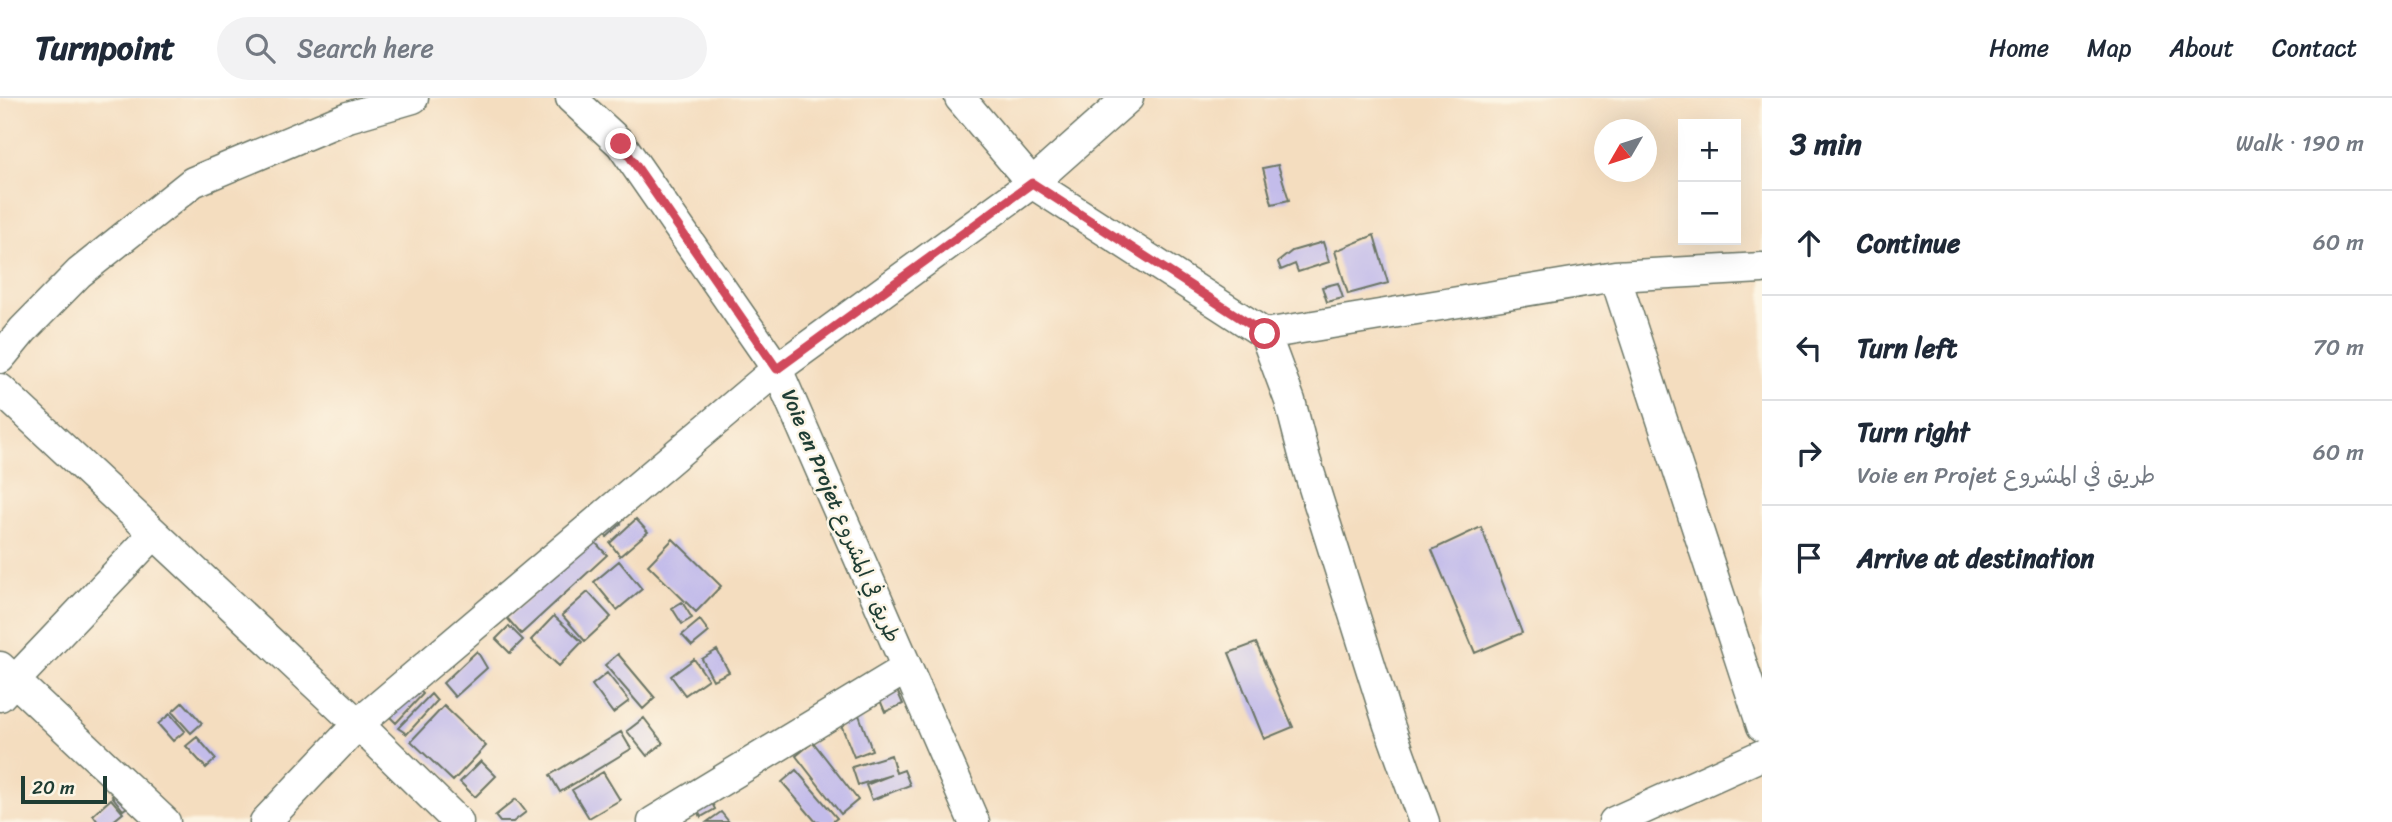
<!DOCTYPE html>
<meta charset="utf-8">
<style>
body{margin:0;font-family:Sriracha,"Playpen Sans Arabic",sans-serif;background:#f2f2f3;color:#1f2937}
.controls{position:absolute;right:21px;top:21px;display:grid;overflow:hidden;border-radius:0px;box-shadow:0 7px 28px #0002}
.controls button{width:63px;height:63px;display:grid;place-items:center;padding:0;border:0;border-bottom:2px solid #e0e1e3;background:#fff;color:#1f2937;font:35px sans-serif}
.compass{position:absolute;left:1594px;top:21px;width:63px;height:63px;border-radius:50%;background:#fff;box-shadow:0 7px 28px #0002;rotate:231deg}
.scale{position:absolute;left:21px;bottom:18px;width:86px;box-sizing:border-box;padding-left:7px;border:4px solid #1f3d34;border-top:0;font-size:19px;line-height:24px;white-space:nowrap;color:#1f3d34;-webkit-text-stroke:5px #fcf5e5;paint-order:stroke}
.stop{position:absolute;width:21px;height:21px;margin:-16px;border:5px solid #d1495b;border-radius:50%;background:#fff}
.stop.end{background:#d1495b;border-color:#fff;box-shadow:0 2px 7px #0008}
.list{margin:0;padding:0;list-style:none}
h2{display:flex;justify-content:space-between;align-items:center;height:91px;margin:0;padding:0 28px;font-size:30px}
h2 small{font-size:23px;font-weight:400;color:#747a83}
.list li{display:grid;grid-template-columns:46px 1fr auto;gap:21px;align-items:center;box-sizing:border-box;height:105px;padding:0 28px;border-top:2px solid #e0e1e3}
.list b{display:block;font-size:26px;white-space:nowrap}
.list p{margin:0;font-size:23px;white-space:nowrap;color:#747a83}
.list em{font-size:23px;font-style:normal;color:#747a83}
.icon{flex:none;width:38px;height:38px;fill:none;stroke:currentColor;stroke-width:2;stroke-linecap:round;stroke-linejoin:round}
.map{position:relative;flex:none;width:1762px;height:724px;overflow:hidden}
header{display:flex;align-items:center;gap:42px;box-sizing:border-box;height:98px;padding:0 35px;background:#fff;border-bottom:2px solid #e0e1e3}
header strong{font-size:33px}
nav{display:flex;gap:38px;margin-inline-start:auto;font-size:24px}
.search{width:490px;height:63px;background:#f2f2f3;display:flex;align-items:center;gap:18px;box-sizing:border-box;padding:0 24px;border-radius:38px;color:#747a83;font-size:26px}
main{display:flex}
aside{flex:1;background:#fff}
.map>svg:first-child{display:block}
.building{fill:#c3bcea}
.lines{fill:none;stroke-linecap:round;stroke-linejoin:round}
.minor-casing{stroke:#6a7565;stroke-width:33}
.minor{stroke:#fff;stroke-width:30}
.route{stroke:#d1495b;stroke-width:9}
.labels{text-anchor:middle;dominant-baseline:central;stroke-width:5;stroke-linejoin:round;paint-order:stroke}
.street-label{font-size:21px;fill:#1f3d34;stroke:#fcf5e5}
</style>
<header>
<strong>Turnpoint</strong>
<div class="search"><svg class="icon" aria-label="search" viewBox="0 0 24 24"><circle cx="10" cy="10" r="6"/><path d="M15 15l6 6"/></svg>Search here</div>
<nav><a>Home</a><a>Map</a><a>About</a><a>Contact</a></nav>
</header>
<main>
<div class="map">
<svg width="1762" height="724" viewBox="0 0 1762 724">
<rect width="100%" height="100%" fill="#fcf5e5"/>
<filter id="ink" filterUnits="userSpaceOnUse"><feTurbulence type="fractalNoise" baseFrequency=".0143" numOctaves="2"/><feDisplacementMap in="SourceGraphic" scale="14" xChannelSelector="R" yChannelSelector="G"/><feConvolveMatrix kernelMatrix="1 2 1 2 8 2 1 2 1" color-interpolation-filters="sRGB"/></filter>
<filter id="wash" filterUnits="userSpaceOnUse"><feTurbulence type="fractalNoise" baseFrequency=".00686" numOctaves="4" result="noise"/><feDisplacementMap in="SourceGraphic" scale="28" xChannelSelector="R" yChannelSelector="G"/><feGaussianBlur stdDeviation="1.57" result="paint"/><feColorMatrix in="noise" values="0 0 0 0 0 0 0 0 0 0 0 0 0 0 0 0 0 1.4 0 .05"/><feComposite in="paint" operator="in"/></filter>
<g filter="url(#wash)">
<rect width="100%" height="100%" fill="#f4ddbf"/>
<g id="blocks">
<!-- building -->
<path class="building" d="M 1278,67 L 1289,102 L 1272,106 L 1263,70 Z
M 1374,137 L 1388,185 L 1348,196 L 1335,153 Z
M 1323,144 L 1329,164 L 1298,174 L 1295,166 L 1281,172 L 1278,164 L 1292,153 Z
M 1338,185 L 1343,200 L 1327,204 L 1322,189 Z
M 614,418 L 621,426 L 607,439 L 599,431 Z
M 636,421 L 648,434 L 620,458 L 610,445 Z
M 1481,429 L 1522,535 L 1475,555 L 1432,452 Z
M 673,441 L 721,488 L 696,514 L 648,467 Z
M 593,442 L 607,457 L 521,536 L 507,520 Z
M 619,463 L 642,491 L 617,512 L 594,484 Z
M 588,494 L 611,519 L 585,543 L 562,517 Z
M 682,504 L 692,520 L 682,526 L 672,510 Z
M 554,518 L 582,544 L 559,568 L 531,542 Z
M 700,522 L 709,534 L 692,548 L 682,537 Z
M 509,528 L 523,542 L 510,555 L 496,541 Z
M 1256,545 L 1293,629 L 1264,641 L 1229,555 Z
M 717,552 L 729,574 L 713,582 L 702,561 Z
M 477,553 L 487,570 L 455,599 L 443,585 Z
M 618,556 L 655,600 L 643,611 L 605,567 Z
M 694,561 L 708,581 L 685,597 L 671,578 Z
M 607,575 L 629,603 L 613,615 L 592,587 Z
M 895,588 L 903,606 L 885,614 L 877,595 Z
M 417,589 L 423,596 L 396,625 L 388,617 Z
M 431,596 L 437,603 L 407,636 L 398,630 Z
M 183,604 L 202,625 L 191,635 L 172,614 Z
M 444,608 L 486,648 L 453,683 L 411,643 Z
M 170,616 L 185,633 L 173,643 L 158,626 Z
M 859,617 L 872,652 L 854,659 L 840,624 Z
M 644,620 L 663,645 L 647,658 L 627,633 Z
M 621,634 L 631,651 L 560,694 L 550,677 Z
M 197,639 L 216,661 L 206,670 L 186,648 Z
M 813,644 L 858,702 L 841,716 L 796,658 Z
M 891,657 L 896,675 L 904,672 L 910,687 L 872,702 L 866,687 L 891,677 L 858,687 L 852,669 Z
M 481,663 L 496,678 L 475,699 L 460,684 Z
M 796,672 L 837,720 L 832,724 L 816,724 L 782,684 Z
M 603,674 L 620,702 L 589,720 L 572,692 Z
M 124,689 L 135,703 L 123,712 L 112,698 Z
M 709,699 L 715,711 L 701,719 L 695,707 Z
M 111,701 L 123,715 L 112,724 L 98,724 L 93,717 Z
M 516,701 L 526,714 L 513,724 L 500,724 L 495,718 Z
M 721,714 L 729,724 L 707,724 Z"/>
</g>
</g>
<g filter="url(#ink)">
<use href="#blocks" fill-opacity="0" stroke="#6a7565" stroke-width="2"/>
<g class="lines">
<defs>
<path id="minor" d="M 571,0 L 621,46 L 777,271 L 974,724
M 960,0 L 1032,85 L 1265,236 L 1290,303 L 1305,361 L 1389,627 L 1424,724
M 1615,178 L 1762,628
M 1265,236 L 1615,178 L 1762,170
M 0,260 L 23,232 L 79,175 L 193,84 L 348,19 L 413,0
M 0,291 L 358,626 L 458,724
M 0,569 L 165,724
M 0,598 L 154,436
M 265,724 L 358,626 L 777,271 L 1032,85 L 1128,0
M 653,724 L 907,570
M 1614,724 L 1762,657"/>
</defs>
<!-- minor casing -->
<use href="#minor" class="minor-casing"/>
<!-- minor -->
<use href="#minor" class="minor"/>
</g>
</g>
<g class="lines" filter="url(#ink)">
<!-- route -->
<path class="route" d="M 621,46 L 777,271 L 1032,85 L 1265,236"/>
</g>
<g class="labels">
<!-- street labels -->
<g class="street-label">
<text transform="translate(841 418) rotate(67)">Voie en Projet طريق في المشروع</text>
</g>
</g>
</svg>
<div class="controls">
<button>+</button>
<button>−</button>
</div>
<svg class="compass" viewBox="-18 -18 36 36"><path d="M0-13l5 13h-10z" fill="#e53935"/><path d="M0 13l5-13h-10z" fill="#747a83"/></svg>
<div class="scale">20 m</div>
<div class="stop" style="left:1265px;top:236px"></div>
<div class="stop end" style="left:621px;top:46px"></div>
</div>
<aside>
<h2>3 min<small>Walk · 190 m</small></h2>
<ul class="list">
<li><svg class="icon" aria-label="ahead" viewBox="0 0 24 24"><path d="M12 20V5M6 11l6-6 6 6"/></svg><div><b>Continue</b></div><em>60 m</em></li>
<li><svg class="icon" aria-label="left" viewBox="0 0 24 24"><path d="M17 20v-9H6M10 6l-5 5 5 5"/></svg><div><b>Turn left</b></div><em>70 m</em></li>
<li><svg class="icon" aria-label="right" viewBox="0 0 24 24"><path d="M7 20v-9h11M14 6l5 5-5 5"/></svg><div><b>Turn right</b><p>Voie en Projet طريق في المشروع</p></div><em>60 m</em></li>
<li><svg class="icon" aria-label="arrive" viewBox="0 0 24 24"><path d="M6 21V4h12l-3 4 3 4H6"/></svg><div><b>Arrive at destination</b></div></li>
</ul>
</aside>
</main>
